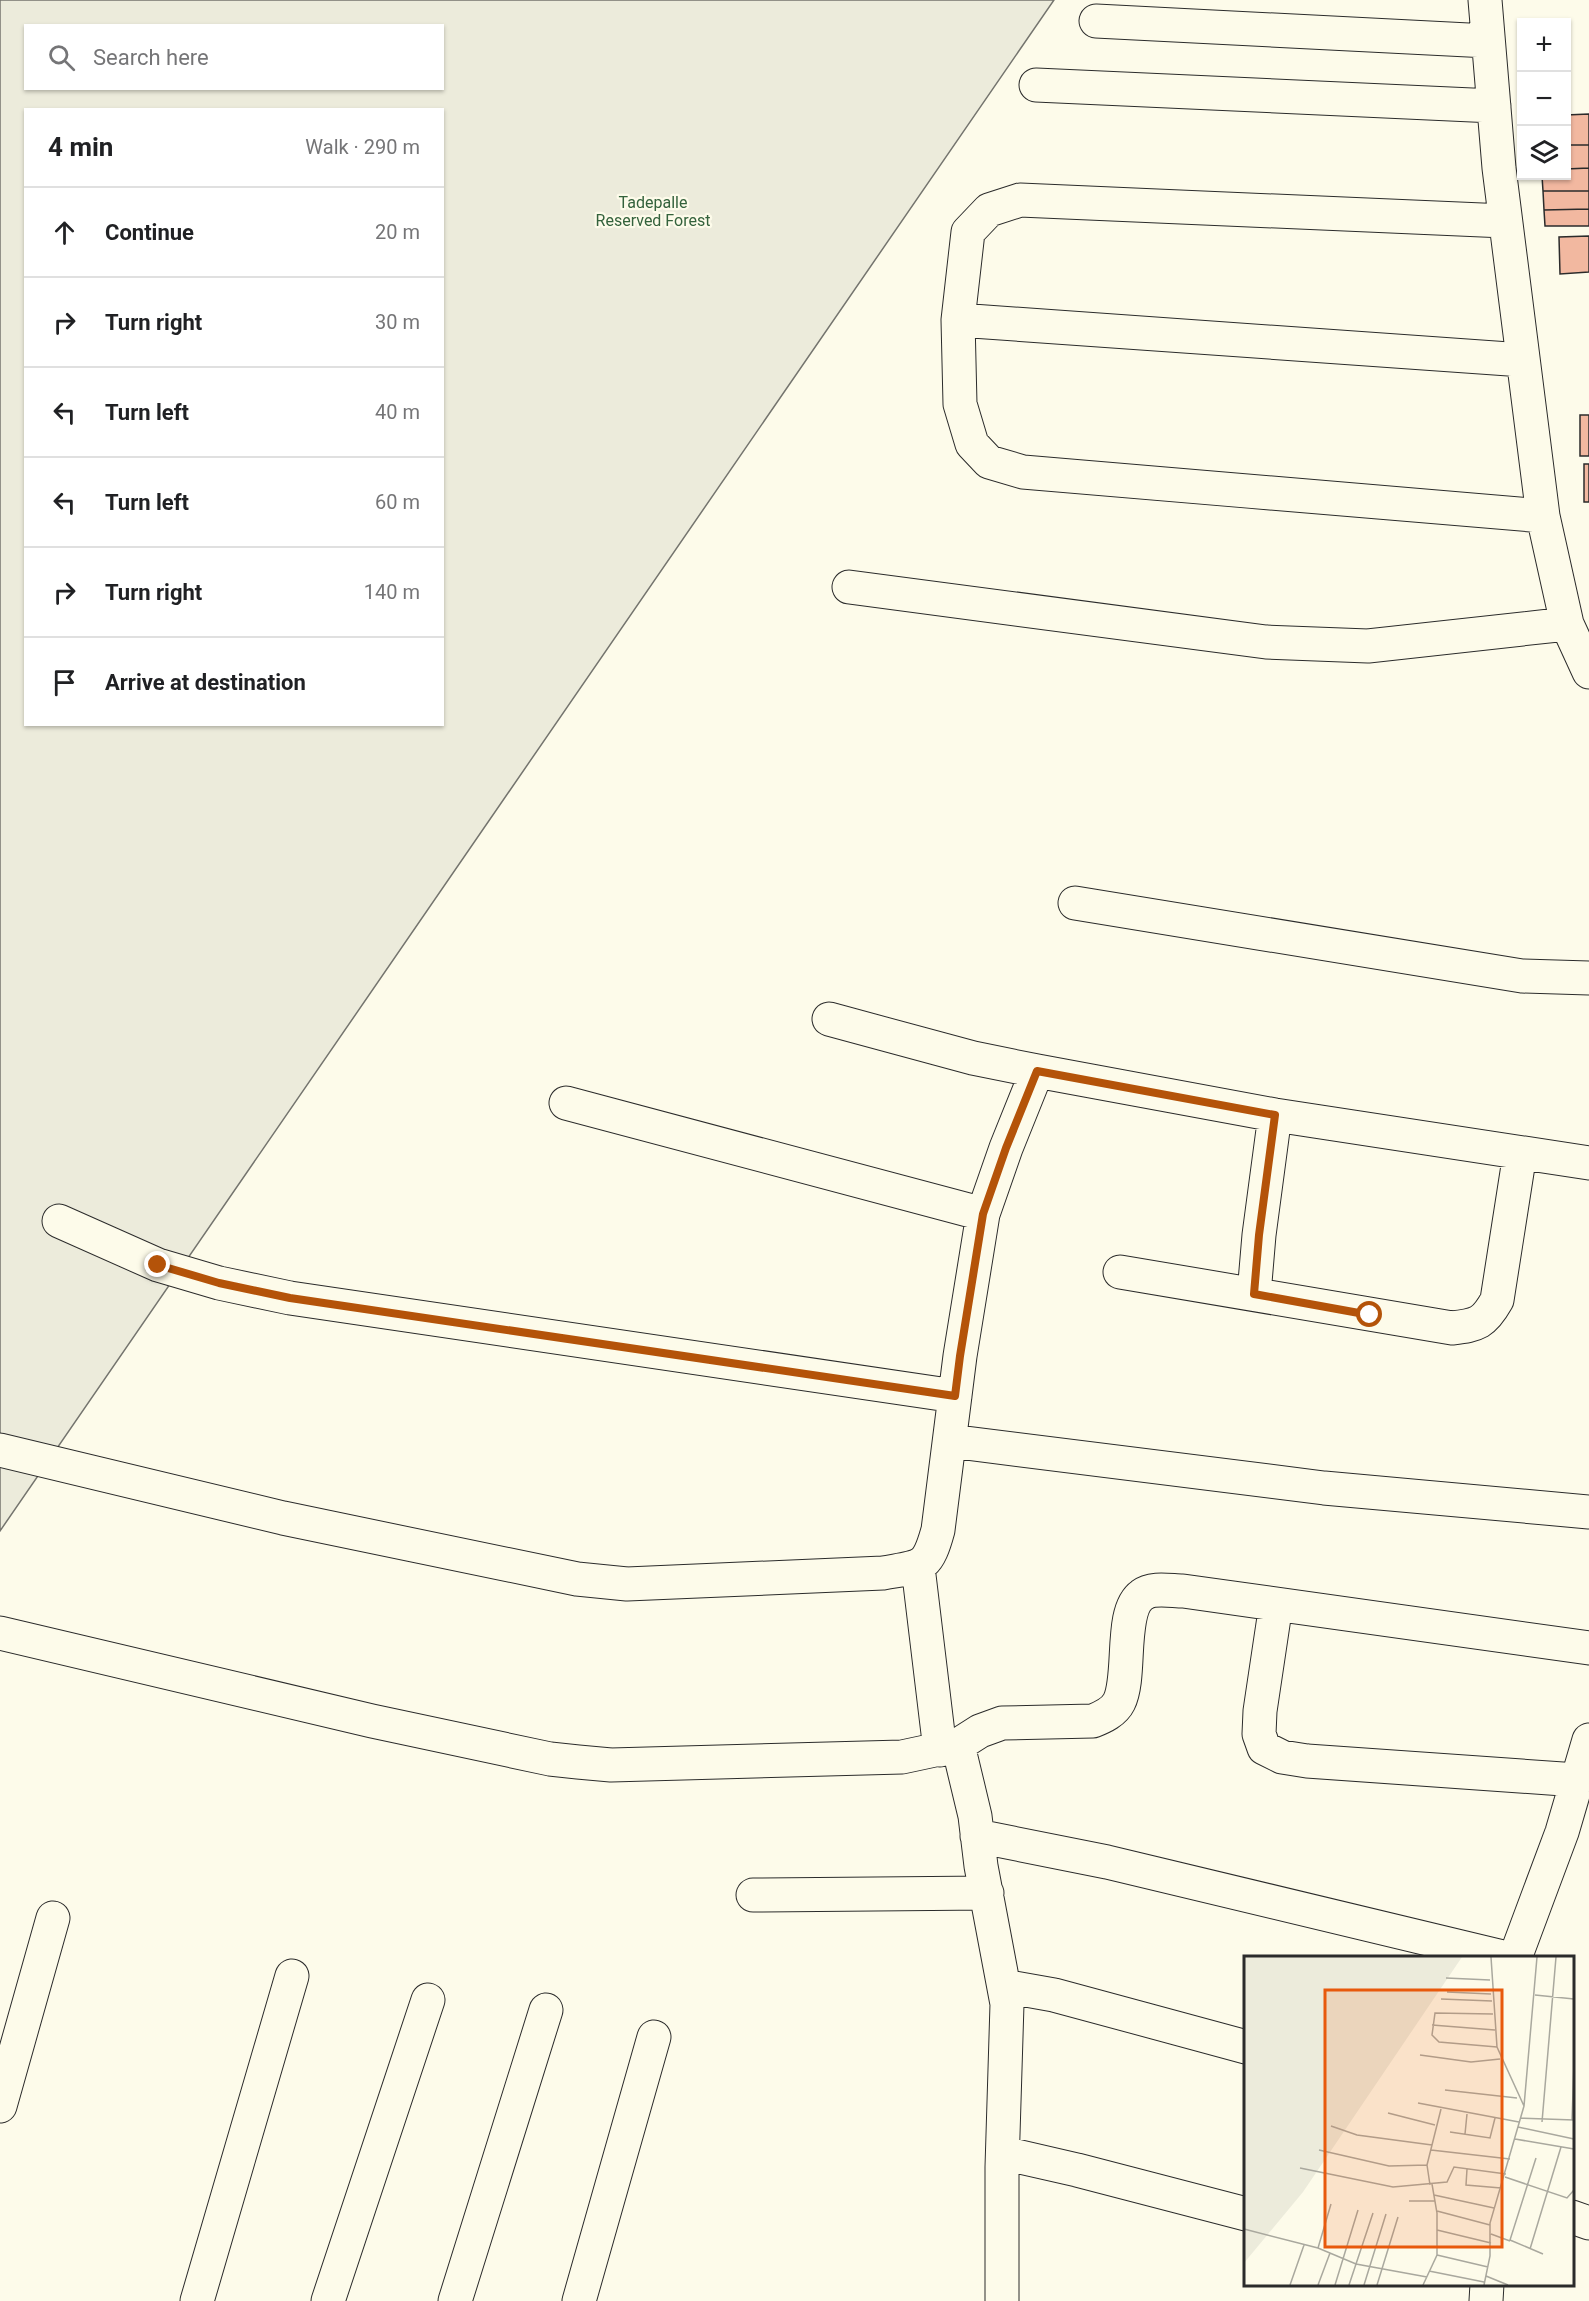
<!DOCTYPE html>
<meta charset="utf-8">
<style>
body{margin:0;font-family:Roboto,sans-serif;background:#f6f6f6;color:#202124}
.controls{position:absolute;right:18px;top:18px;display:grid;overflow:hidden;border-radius:0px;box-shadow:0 2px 4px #0004}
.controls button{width:54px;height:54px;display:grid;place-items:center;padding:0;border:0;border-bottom:2px solid #e0e0e0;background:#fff;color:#202124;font:30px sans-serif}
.stop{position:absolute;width:18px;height:18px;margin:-14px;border:4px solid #b45309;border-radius:50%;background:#fff}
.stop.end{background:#b45309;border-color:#fff;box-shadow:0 2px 6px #0008}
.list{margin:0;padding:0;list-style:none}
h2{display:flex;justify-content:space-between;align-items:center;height:78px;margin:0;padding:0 24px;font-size:26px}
h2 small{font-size:20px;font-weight:400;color:#757577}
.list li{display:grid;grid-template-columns:39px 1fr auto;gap:18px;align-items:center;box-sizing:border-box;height:90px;padding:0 24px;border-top:2px solid #e0e0e0}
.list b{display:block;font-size:22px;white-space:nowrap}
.list em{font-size:20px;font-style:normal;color:#757577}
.icon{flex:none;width:33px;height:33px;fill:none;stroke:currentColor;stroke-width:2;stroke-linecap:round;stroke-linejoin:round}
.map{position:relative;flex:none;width:1589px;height:2301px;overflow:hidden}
.search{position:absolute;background:#fff;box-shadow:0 2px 4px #0004;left:24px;top:24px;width:420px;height:66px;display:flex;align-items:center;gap:15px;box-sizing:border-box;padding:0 21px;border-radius:0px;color:#757577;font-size:22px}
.panel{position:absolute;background:#fff;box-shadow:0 2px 4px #0004;left:24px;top:108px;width:420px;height:618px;border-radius:0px}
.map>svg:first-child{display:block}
.green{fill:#ecebdb;stroke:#74746e;stroke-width:1.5;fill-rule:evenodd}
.building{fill:#f2b8a0;stroke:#2b2b2b;stroke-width:1.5}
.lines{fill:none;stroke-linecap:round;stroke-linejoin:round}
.minor-casing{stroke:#2b2b2b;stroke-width:35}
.minor{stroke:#fdfbea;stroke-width:33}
.route{stroke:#b45309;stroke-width:8}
.labels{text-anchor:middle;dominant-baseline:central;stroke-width:4.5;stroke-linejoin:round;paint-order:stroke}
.park-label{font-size:16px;fill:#34623c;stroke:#fdfbea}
.inset-road{fill:none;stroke:#a9a89e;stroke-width:1.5}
.view{fill:#e8590c;fill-opacity:0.15;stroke:#e8590c;stroke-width:3}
.inset-edge{fill:none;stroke:#2b2b2b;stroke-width:3}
</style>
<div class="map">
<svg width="1589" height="2301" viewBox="0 0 1589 2301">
<rect width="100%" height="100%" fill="#fdfbea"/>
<!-- green -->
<path class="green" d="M 0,0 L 1054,0 L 0,1531 ZM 26,26 L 442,26 L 442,88 L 26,88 ZM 26,110 L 442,110 L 442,724 L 26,724 Z"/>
<!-- building -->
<path class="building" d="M 1589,114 L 1589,145 L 1566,145 L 1566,115 Z
M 1566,145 L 1589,145 L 1589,168 L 1566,169 Z
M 1589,168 L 1589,191 L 1543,191 L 1542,176 L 1566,176 L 1566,169 Z
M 1543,191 L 1589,191 L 1589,209 L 1544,210 Z
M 1589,209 L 1589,226 L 1545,226 L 1544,210 Z
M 1589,236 L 1589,272 L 1560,274 L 1559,237 Z
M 1580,415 L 1589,415 L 1589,456 L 1580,456 Z
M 1584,464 L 1589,464 L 1589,502 L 1584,502 Z"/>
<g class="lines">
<defs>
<path id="minor" d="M 1485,0 L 1499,168 L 1543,516 L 1567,624 L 1589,672
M 1096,21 L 1488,41
M 1036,85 L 1494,106
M 1505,221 L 1020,200 L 989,210 L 968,232 L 958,320 L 960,404 L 972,444 L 989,462 L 1023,472 L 1543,516
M 958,320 L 1523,360
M 849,587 L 1266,642 L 1368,646 L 1567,624
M 1075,903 L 1522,976 L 1589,978
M 829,1019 L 973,1058 L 1037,1071 L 1275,1115 L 1589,1163
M 566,1103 L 983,1214
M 59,1221 L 158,1265 L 219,1283 L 290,1298 L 955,1396
M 1120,1272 L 1452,1328 C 1478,1325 1484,1323 1497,1300 L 1520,1153
M 1254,1294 L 1259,1235 L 1275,1115
M 950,1441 L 1324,1488 L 1589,1512
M 0,1450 L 283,1518 L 577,1579 L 627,1584 L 883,1573 C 922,1566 927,1570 938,1530 L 960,1356 L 983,1214 L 1006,1148 L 1037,1071
M 918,1567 L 940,1750
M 1276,1604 L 1260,1711 L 1259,1734 L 1264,1748 L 1282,1757 L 1307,1761 L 1577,1780
M 0,1633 L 372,1721 L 550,1759 L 578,1762 L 611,1765 L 902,1757 L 958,1745 L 980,1731 L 1002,1723 L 1093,1721 C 1103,1717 1114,1712 1119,1702 C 1132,1676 1119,1611 1142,1595 C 1152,1587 1171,1591 1183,1591 L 1589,1648
M 958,1745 L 975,1816 L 981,1866 L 1007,2004 L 1002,2167 L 1002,2301
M 977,1836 L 1107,1862 L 1507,1958
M 753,1895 L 987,1893
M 1515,1958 L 1562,1832 L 1589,1740
M 1004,1986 L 1054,1995 L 1246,2047
M 0,2106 L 53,1918
M 1003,2153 L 1077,2170 L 1246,2214
M 1572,2217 L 1589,2223
M 197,2301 L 292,1976
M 328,2301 L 428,2000
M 455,2301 L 546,2010
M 579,2301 L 654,2037
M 1486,2301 L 1487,2284"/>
</defs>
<!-- minor casing -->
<use href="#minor" class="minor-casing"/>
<!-- minor -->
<use href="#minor" class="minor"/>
</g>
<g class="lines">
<!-- route -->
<path class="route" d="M 158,1265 L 219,1283 L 290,1298 L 955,1396 L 960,1356 L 983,1214 L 1006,1148 L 1037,1071 L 1275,1115 L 1259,1235 L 1254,1294 L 1370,1315"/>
</g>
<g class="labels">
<!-- park labels -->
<g class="park-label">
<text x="653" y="202">Tadepalle<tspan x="653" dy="18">Reserved Forest</tspan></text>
</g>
</g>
<!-- overview -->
<g transform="translate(1244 1956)">
<rect width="330" height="330" fill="#fdfbea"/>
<path d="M 0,1 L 218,1 L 59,236 L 0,307 Z" fill="#ecebdb"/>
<path class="inset-road" d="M 247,1 L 253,91 L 280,150M 202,22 L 246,24M 203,36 L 247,38M 291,39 L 330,43M 197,43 L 248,45M 249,58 L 191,57 L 188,79 L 195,86 L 253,91M 188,69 L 251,74M 176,99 L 227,106 L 256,103M 201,134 L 273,142M 174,147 L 275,166M 144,157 L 191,169M 276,162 L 330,164M 328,164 L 330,108M 298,166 L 312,1M 87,170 L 113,179 L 188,189M 274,171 L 330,183M 206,176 L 246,182 L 251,162M 221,178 L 223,158M 271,183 L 330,193M 75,194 L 145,210 L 183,209 L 197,153M 187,194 L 266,203M 292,202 L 266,284 L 299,298M 183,209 L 186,229M 56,212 L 149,231 L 203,226 L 210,211 L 262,218M 223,213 L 222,229 L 257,232M 261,221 L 323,242 L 330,234M 190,239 L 250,252M 165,245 L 191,245M 193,255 L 246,269M 0,273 L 74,292 L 112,308 L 183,321M 193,274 L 247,287M 247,278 L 266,285M 74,292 L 87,248M 286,293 L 317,191M 193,299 L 244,311M 185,315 L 240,326M 242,320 L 264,329M 46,329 L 60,289M 74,329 L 86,297M 91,329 L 114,254M 105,329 L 129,257M 120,329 L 142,258M 133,329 L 154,261M 179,329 L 193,299 L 193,257 L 188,228M 240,329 L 246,300 L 246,267 L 280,150 L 293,1"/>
<path class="view" d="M 81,34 L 258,34 L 258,291 L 81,291 Z"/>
<rect width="330" height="330" class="inset-edge"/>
</g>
</svg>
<div class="controls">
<button>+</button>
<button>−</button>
<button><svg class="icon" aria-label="layers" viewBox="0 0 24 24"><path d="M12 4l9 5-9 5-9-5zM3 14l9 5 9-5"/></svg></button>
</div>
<div class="stop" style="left:1370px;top:1315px"></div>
<div class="stop end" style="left:158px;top:1265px"></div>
<div class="search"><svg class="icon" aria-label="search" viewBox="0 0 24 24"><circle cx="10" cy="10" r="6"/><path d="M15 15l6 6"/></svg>Search here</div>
<section class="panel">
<h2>4 min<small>Walk · 290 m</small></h2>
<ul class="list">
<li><svg class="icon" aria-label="ahead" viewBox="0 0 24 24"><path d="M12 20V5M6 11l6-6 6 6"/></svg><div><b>Continue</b></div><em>20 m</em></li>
<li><svg class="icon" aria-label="right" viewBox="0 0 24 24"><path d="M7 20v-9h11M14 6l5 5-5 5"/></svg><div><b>Turn right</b></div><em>30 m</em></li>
<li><svg class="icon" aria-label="left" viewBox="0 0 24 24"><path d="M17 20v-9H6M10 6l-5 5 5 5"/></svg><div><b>Turn left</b></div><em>40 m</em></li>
<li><svg class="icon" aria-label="left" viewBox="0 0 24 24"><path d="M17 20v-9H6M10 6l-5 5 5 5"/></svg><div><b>Turn left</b></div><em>60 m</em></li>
<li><svg class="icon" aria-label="right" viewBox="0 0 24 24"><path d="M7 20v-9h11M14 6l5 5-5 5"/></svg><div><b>Turn right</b></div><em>140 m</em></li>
<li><svg class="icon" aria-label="arrive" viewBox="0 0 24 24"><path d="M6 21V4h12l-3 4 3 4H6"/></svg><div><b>Arrive at destination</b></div></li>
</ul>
</section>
</div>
